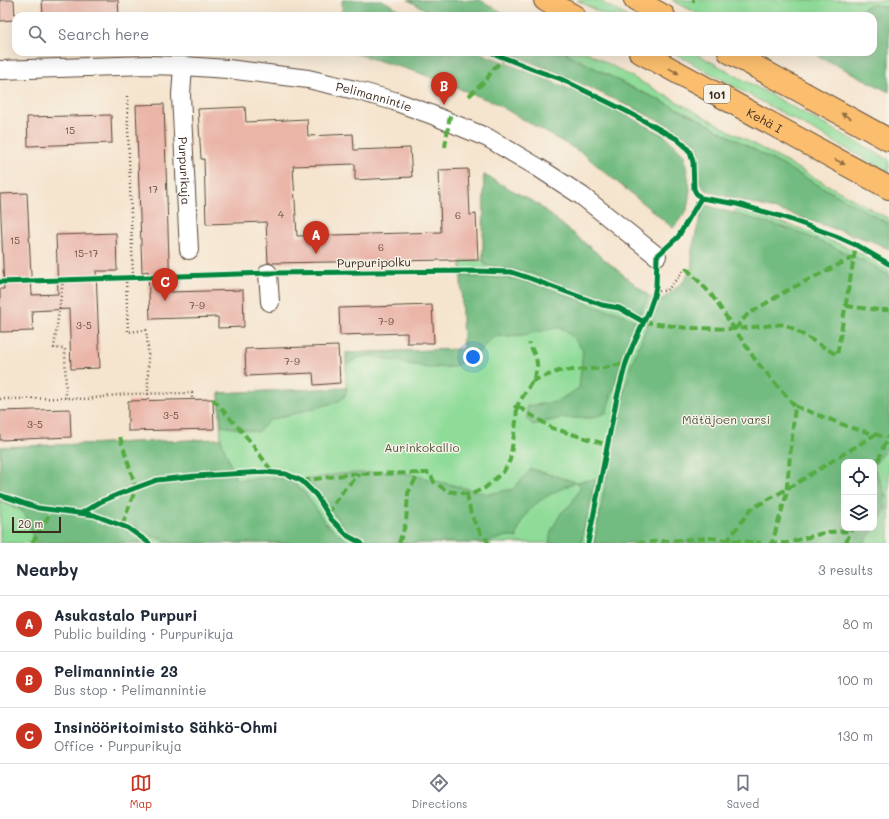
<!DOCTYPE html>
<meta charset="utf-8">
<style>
body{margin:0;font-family:Mali,sans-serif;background:#f2f2f3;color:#1f2937}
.controls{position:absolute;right:12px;bottom:12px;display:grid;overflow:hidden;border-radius:8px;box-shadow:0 4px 16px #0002}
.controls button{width:36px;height:36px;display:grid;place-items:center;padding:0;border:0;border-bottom:1px solid #e0e1e3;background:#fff;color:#1f2937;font:20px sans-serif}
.scale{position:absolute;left:12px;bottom:10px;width:49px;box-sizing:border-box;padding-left:4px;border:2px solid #3b2a1e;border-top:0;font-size:11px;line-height:14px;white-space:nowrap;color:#3b2a1e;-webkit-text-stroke:3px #f7f3e8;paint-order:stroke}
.you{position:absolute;left:473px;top:357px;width:14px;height:14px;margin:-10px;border:3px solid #fff;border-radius:50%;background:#1a73e8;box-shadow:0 0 0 6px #1a73e833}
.badge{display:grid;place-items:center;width:26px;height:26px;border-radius:50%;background:#c8321e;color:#fff;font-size:13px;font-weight:700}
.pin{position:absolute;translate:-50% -33px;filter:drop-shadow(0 1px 2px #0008)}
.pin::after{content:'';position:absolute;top:21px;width:14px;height:12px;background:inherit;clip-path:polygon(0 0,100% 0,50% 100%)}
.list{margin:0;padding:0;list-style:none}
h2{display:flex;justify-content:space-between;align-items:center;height:52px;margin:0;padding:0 16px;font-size:17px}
h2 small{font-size:13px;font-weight:400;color:#747a83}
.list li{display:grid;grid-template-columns:26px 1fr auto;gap:12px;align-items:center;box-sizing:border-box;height:56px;padding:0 16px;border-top:1px solid #e0e1e3}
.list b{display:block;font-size:15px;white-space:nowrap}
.list p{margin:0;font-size:13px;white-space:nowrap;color:#747a83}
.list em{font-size:13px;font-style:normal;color:#747a83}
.icon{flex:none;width:22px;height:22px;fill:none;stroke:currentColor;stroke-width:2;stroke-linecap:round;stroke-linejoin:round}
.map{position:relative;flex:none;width:889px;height:543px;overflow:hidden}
.search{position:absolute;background:#fff;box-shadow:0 4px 16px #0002;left:12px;right:12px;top:12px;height:44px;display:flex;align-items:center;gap:10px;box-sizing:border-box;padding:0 14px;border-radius:12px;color:#747a83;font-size:15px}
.sheet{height:220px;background:#fff}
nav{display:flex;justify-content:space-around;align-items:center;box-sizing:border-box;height:56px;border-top:1px solid #e0e1e3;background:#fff;font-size:11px;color:#747a83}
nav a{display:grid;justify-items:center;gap:2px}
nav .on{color:#c8321e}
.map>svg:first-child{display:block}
.green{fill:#8fdc99;stroke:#65835c;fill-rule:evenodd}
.forest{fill:#73bc81;stroke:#577350}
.building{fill:#eab4a7}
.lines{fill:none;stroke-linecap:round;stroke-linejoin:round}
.minor-casing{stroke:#574638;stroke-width:20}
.highway-casing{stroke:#574638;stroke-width:24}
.path{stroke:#574638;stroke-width:2.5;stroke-dasharray:1 3;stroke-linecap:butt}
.minor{stroke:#fff;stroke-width:18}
.highway{stroke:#fbbe6e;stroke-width:22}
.quiet{stroke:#55ab43;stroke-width:4;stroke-dasharray:8 4;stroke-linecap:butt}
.cycleway-casing{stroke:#f7f3e8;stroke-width:8}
.cycleway{stroke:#00873e;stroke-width:5}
.oneway{fill:#916d42}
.labels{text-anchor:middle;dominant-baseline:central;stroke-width:3;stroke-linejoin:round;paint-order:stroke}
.number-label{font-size:10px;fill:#674c40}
.shield{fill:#f7f3e8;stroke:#73665b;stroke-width:1}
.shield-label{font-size:11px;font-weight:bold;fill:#3b2a1e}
.street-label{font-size:12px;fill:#3b2a1e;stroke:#f7f3e8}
.park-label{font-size:12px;fill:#50563d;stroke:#f7f3e8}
</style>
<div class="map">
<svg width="889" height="543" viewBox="0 0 889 543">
<rect width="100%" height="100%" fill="#f7f3e8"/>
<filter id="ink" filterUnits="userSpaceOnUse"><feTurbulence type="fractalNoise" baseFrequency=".025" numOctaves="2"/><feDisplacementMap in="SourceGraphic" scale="8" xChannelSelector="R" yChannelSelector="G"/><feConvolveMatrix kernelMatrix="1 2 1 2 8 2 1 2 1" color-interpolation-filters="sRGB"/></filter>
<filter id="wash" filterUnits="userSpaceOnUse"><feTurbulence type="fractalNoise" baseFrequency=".012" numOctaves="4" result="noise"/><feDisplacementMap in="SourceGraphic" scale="16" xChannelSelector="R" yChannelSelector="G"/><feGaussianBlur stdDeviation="0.9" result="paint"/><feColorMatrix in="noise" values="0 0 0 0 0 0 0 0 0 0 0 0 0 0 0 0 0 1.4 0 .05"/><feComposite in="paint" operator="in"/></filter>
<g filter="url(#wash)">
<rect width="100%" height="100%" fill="#f5e4ce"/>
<!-- green -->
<path class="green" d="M 577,0 L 598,0 L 627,16 L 606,16 Z
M 672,0 L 889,0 L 889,8 L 871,4 L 850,16 L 702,16 Z
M 564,52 L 587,52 L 889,219 L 889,224 L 693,116 L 629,86 Z
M 672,52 L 693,52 L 889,160 L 889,172 Z
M 484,175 L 537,204 L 649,296 L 676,306 L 709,262 L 736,209 L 808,231 L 860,253 L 889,270 L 889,543 L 0,543 L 0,447 L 221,439 L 219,393 L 346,388 L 346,353 L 463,349 L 461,261 L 483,260 ZM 844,462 L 874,462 L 874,528 L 844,528 Z"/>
<!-- forest -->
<path class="forest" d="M 342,0 L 382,0 L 410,16 L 342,16 Z
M 408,0 L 480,0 L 509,16 L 437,16 Z
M 871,4 L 889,8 L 889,92 L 811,52 L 873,52 L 873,16 L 850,16 Z
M 350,52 L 478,52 L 597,100 L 664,135 L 684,154 L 690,189 L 687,210 L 673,228 L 582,153 L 493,102 L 417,72 Z
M 506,52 L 564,52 L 629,86 L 693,116 L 889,224 L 889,249 L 874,242 L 788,213 L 714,193 L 704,189 L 699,181 L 698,145 L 670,126 L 563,75 Z
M 484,175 L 537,204 L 649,296 L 640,314 L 616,303 L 591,296 L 530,273 L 485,265 L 483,260 Z
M 705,205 L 796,231 L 863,260 L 889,275 L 889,446 L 874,465 L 874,462 L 844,462 L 844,528 L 874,528 L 864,543 L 594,543 L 621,403 L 631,365 L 657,302 L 667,296 L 684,281 L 692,266 L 692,249 L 701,214 Z
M 461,276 L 517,279 L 550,289 L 599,308 L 620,313 L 638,323 L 619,371 L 606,413 L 591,418 L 561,418 L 533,425 L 527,419 L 527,406 L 556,402 L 579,388 L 583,351 L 576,341 L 564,329 L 557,328 L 524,335 L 493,337 L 476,355 L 452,367 L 429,368 L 371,356 L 356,358 L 349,364 L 346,362 L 346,353 L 463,349 Z
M 347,388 C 345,398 343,399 334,403 L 270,420 L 258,432 L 221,426 L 219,393 Z
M 221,439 L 236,480 L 277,477 L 292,482 L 305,493 L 326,524 L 350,543 L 174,543 L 151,536 L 134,525 L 137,528 L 153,543 L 35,543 L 27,518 L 21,510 L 0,502 L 0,447 Z
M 874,467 L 885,494 L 886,509 L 874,528 Z
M 531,469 L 576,482 L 596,479 L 581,543 L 549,543 L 551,531 L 561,513 L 572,503 L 578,492 L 581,486 L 576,482 C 554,492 529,502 520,526 C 518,530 517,534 517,538 L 508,536 L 483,543 L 383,543 L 370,541 L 349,531 L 340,523 L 316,489 L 304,480 L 339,474 L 397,471 L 488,494 L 513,489 Z"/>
<g id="blocks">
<!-- building -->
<path class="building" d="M 0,0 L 14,0 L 15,20 L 0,21 Z
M 42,0 L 118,0 L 119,16 L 43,16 Z
M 164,104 L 170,292 L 243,290 L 244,327 L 218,328 L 218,317 L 150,319 L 148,271 L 142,272 L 136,105 Z
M 245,107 L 246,122 L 307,119 L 308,136 L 353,134 L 354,150 L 410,148 L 412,177 L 355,180 L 355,164 L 293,166 L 297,236 L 441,232 L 439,170 L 468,169 L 470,215 L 476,214 L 478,260 L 449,261 L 449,260 L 272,263 L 268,263 L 266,222 L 206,224 L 204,159 L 201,159 L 198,109 Z
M 111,115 L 112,143 L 28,146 L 27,117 Z
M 27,193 L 32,295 L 58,294 L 56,235 L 116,233 L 117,271 L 96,271 L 100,368 L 71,369 L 69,309 L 32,311 L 33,331 L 0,332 L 0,289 L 4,289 L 0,194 Z
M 432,305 L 434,343 L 407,343 L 407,333 L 340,335 L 339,308 Z
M 338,346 L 340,383 L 314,385 L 313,373 L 246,376 L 245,349 Z
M 213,399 L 214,429 L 128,431 L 128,401 Z
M 70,409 L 71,437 L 0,440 L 0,411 Z"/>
</g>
</g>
<g filter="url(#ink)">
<use href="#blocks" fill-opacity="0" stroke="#574638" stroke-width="1"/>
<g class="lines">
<defs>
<g id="minor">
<path id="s1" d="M 183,66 L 181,95 L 189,250"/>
<path id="s2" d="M 0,70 L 147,65 L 183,66 L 228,69 L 308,79 L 355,90 L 394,101 L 430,114 L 488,138 L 539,168 L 582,196 L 657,256"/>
<path d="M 268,273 L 270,302"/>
</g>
<g id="highway">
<path d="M 545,0 L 574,16"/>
<path d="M 635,0 L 664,16"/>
<path id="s3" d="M 640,52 L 889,188"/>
<path d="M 729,52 L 889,140"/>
</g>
</defs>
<!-- minor casing -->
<use href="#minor" class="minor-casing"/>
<!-- highway casing -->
<use href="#highway" class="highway-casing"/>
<!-- path -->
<path class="path" d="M 127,96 L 133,277
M 126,278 L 128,332 L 146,330 L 148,349 L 148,401
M 63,280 L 54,348 L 65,349 L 66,398
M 655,291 L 665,291 L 670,287 L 686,268
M 0,399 L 66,398 L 87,399 L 125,394 L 192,393 L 192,400"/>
<!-- minor -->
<use href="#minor" class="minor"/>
<!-- highway -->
<use href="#highway" class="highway"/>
<!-- quiet -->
<path class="quiet" d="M 692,0 L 695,0
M 469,96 L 487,79 L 492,70 L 505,58
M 445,147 L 449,121 L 451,113
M 686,268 L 711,294 L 756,361 L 795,406 L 786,496 L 772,543
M 846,306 L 878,310 L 889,310
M 644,322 L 687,328 L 735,329 L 785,324 L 837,355 L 856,245
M 735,329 L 747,315 L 786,291 L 854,257
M 532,381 L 559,371 L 604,368 L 626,363
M 213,399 L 250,441 L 273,473
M 795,406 L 852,428 L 889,438
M 514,408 L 517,406 C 522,397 537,377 537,367 C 538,359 532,350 529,343
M 120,437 L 136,488 L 122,526
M 874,472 L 884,445 L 889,439
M 302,481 L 350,474 L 430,473 L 434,482 L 447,491 L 467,494 L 474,493 L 485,488 L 504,471 L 510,460 L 516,422 L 517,406 L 552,428 L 608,445
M 467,494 L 471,515 L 480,532 L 489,543
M 328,514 L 345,488 L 360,474
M 32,543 L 53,509
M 399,543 L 406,523 L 408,493 L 419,473
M 637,543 L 709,538 L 761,543
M 728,543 L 728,540 L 751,509 L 787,489 L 876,434
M 769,543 L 787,543 L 827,532 L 851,531
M 846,543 L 852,528"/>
<defs>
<path id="cycleway" d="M 490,52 L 535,70 L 561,79 L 628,112 L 677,139 L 684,145 L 690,152 L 693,162 L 694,189 L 696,193 L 701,198 L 737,204 L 783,217 L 836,236 L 856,245 L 889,264
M 0,282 L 268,273 L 475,271 L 511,272 L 529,278 L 602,305 L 619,308 L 644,322
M 0,495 L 38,508 L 94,515 L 128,528 L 149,543
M 82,513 L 100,502 L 119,494 L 157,480 L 196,476 L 266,472 L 286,474 L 302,481 L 316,495 L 331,519 L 348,536 L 361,543
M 588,543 L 617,397 L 626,363 L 633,345 L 648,313 L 654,296 L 656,286 L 657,256 L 678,237 L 701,198"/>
</defs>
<!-- cycleway casing -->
<use href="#cycleway" class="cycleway-casing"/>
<!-- cycleway -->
<use href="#cycleway" class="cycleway"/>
</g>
<!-- one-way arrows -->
<defs><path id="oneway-solid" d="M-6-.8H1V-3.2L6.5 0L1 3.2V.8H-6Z"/></defs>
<g class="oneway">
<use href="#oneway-solid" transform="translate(674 71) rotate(29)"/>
<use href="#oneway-solid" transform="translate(846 116) rotate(-151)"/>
<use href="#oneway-solid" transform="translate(840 162) rotate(28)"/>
</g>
</g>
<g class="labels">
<!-- number labels -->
<g class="number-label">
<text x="70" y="130">15</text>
<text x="153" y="189">17</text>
<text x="281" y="214">4</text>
<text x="458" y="215">6</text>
<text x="15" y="240">15</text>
<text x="381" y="247">6</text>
<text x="86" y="253">15-17</text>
<text x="197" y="305">7-9</text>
<text x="386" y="321">7-9</text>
<text x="84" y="325">3-5</text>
<text x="292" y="361">7-9</text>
<text x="171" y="415">3-5</text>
<text x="35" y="424">3-5</text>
</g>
<!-- shield labels -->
<rect class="shield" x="704" y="85" width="26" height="18" rx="3"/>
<g class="shield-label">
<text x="717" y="94">101</text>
</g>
<!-- street labels -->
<g class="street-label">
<text stroke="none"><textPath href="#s2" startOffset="377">Pelimannintie</textPath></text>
<text stroke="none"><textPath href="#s3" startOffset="142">Kehä I</textPath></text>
<text stroke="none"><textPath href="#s1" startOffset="105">Purpurikuja</textPath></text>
<text transform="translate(374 262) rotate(-1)">Purpuripolku</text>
</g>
<!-- park labels -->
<g class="park-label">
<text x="726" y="419">Mätäjoen varsi</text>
<text x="422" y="447">Aurinkokallio</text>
</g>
</g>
</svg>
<div class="controls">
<button><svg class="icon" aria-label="locate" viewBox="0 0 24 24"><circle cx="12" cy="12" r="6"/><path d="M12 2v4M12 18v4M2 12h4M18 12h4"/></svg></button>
<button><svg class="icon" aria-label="layers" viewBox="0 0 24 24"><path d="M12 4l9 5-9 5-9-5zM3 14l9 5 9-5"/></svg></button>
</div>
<div class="scale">20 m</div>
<div class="you"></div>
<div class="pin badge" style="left:316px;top:254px">A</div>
<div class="pin badge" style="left:444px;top:105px">B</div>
<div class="pin badge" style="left:165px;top:301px">C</div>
<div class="search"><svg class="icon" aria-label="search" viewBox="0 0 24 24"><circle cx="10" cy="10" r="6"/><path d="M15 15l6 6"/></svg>Search here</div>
</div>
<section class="sheet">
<h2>Nearby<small>3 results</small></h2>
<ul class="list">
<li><span class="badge">A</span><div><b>Asukastalo Purpuri</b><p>Public building · Purpurikuja</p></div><em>80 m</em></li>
<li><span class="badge">B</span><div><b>Pelimannintie 23</b><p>Bus stop · Pelimannintie</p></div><em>100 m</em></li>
<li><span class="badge">C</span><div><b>Insinööritoimisto Sähkö-Ohmi</b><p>Office · Purpurikuja</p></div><em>130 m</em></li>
</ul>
</section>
<nav>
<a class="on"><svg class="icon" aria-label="map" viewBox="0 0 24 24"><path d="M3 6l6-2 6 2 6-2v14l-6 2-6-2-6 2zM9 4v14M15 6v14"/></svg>Map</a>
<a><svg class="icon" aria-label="directions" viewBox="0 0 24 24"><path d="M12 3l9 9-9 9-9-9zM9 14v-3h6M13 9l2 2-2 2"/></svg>Directions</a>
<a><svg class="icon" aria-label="saved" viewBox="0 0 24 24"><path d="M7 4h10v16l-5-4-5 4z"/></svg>Saved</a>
</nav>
